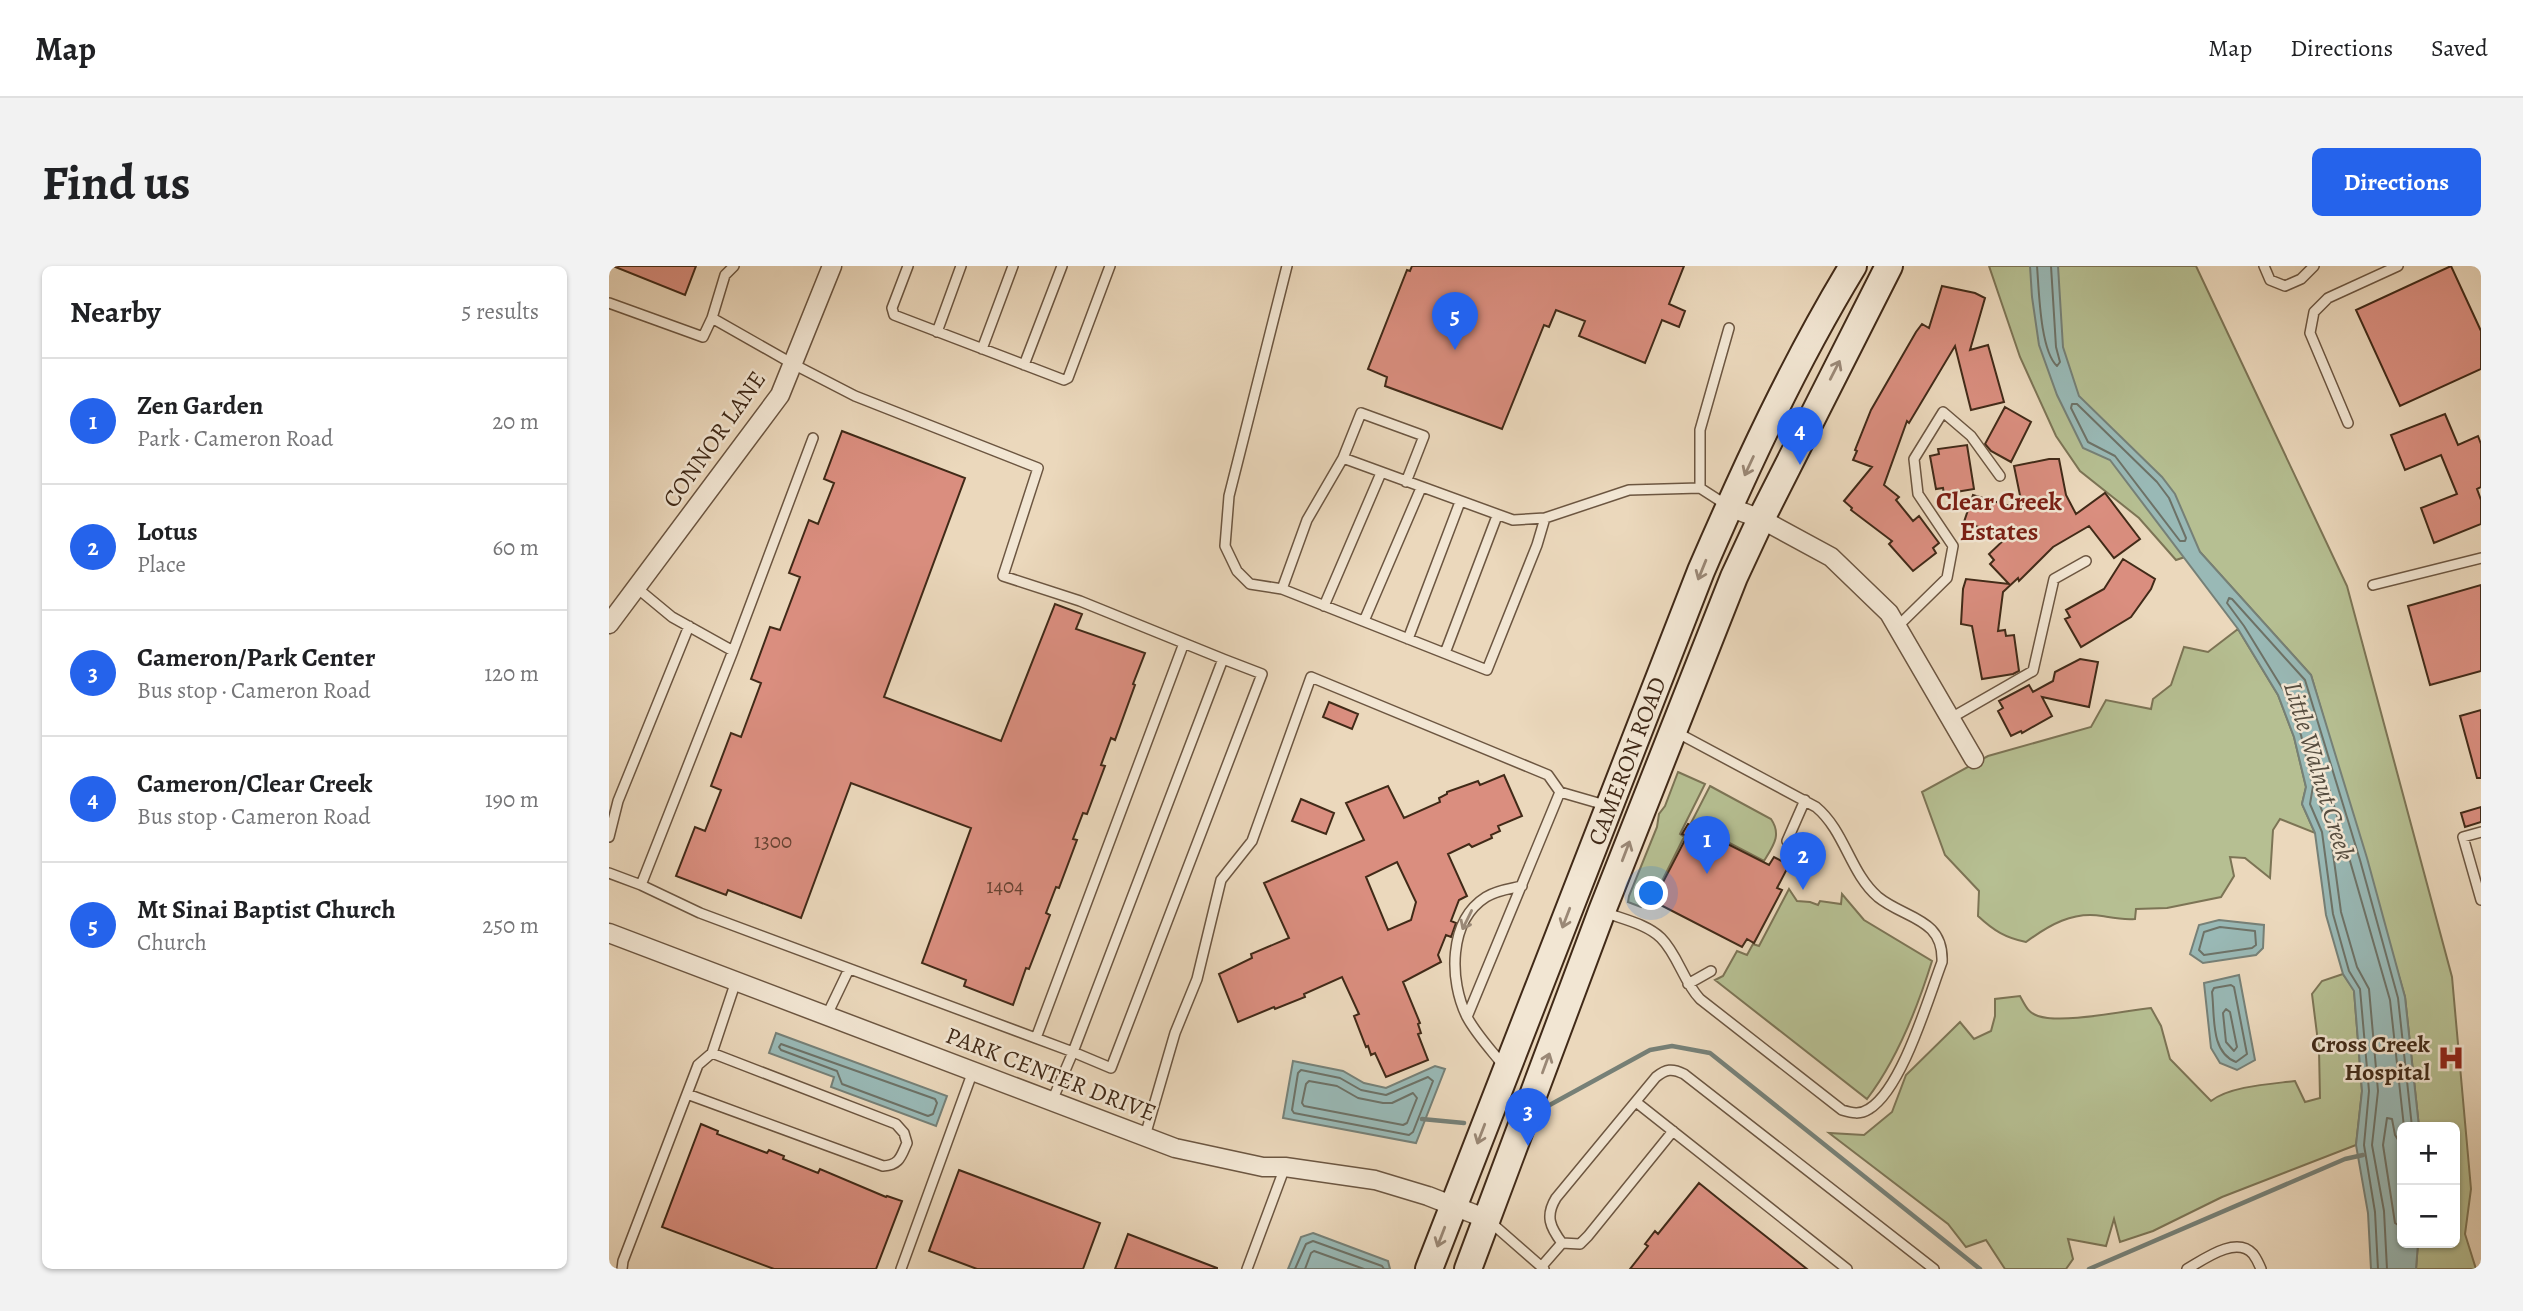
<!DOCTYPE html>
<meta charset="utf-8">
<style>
body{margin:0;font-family:Alegreya,serif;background:#f2f2f2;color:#202124}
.controls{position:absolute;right:21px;bottom:21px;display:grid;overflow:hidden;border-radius:10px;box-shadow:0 2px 5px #0004}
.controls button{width:63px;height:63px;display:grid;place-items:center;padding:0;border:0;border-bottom:2px solid #e0e0e0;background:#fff;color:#202124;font:35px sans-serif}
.you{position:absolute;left:1043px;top:628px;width:24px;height:24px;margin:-18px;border:5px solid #fff;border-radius:50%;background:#1a73e8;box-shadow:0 0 0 10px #1a73e833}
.badge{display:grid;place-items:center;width:46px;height:46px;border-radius:50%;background:#2563eb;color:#fff;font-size:23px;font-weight:700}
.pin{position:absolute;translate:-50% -58px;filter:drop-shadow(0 2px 4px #0008)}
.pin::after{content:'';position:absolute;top:37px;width:24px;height:21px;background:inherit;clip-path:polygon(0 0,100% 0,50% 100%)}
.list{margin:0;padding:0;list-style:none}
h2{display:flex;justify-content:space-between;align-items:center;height:91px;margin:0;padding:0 28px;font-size:30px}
h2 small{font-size:23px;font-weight:400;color:#757577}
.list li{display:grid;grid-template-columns:46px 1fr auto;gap:21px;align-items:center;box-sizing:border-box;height:126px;padding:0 28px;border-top:2px solid #e0e0e0}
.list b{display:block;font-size:26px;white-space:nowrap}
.list p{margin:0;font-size:23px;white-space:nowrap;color:#757577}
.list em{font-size:23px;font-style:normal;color:#757577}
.map{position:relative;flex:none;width:1872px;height:1003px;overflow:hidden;border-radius:10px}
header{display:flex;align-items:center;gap:42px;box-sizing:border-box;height:98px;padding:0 35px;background:#fff;border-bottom:2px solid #e0e0e0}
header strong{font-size:33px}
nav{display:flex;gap:38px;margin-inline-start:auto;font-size:24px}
.intro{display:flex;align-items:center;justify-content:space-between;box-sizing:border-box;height:168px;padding:0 42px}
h1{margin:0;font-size:49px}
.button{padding:18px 32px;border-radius:10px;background:#2563eb;color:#fff;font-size:24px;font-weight:700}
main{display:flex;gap:42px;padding:0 42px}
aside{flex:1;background:#fff;border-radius:10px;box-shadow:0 2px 5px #0004}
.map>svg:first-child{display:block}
.green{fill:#b6bf92;stroke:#7c7455;stroke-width:2}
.water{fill:#99b9b6;stroke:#768077;stroke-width:2}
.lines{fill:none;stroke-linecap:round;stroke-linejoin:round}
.shore{stroke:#6d7267;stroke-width:2}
.stream{stroke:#768077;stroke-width:4.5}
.building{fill:#da8e7f;stroke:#412a18;stroke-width:2;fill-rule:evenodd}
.service-casing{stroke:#6c5641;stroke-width:12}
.minor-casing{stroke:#6c5641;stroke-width:21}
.secondary-casing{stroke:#412a18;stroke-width:30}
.service{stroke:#f2e6d3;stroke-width:9}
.minor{stroke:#f2e6d3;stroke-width:18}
.secondary{stroke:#f2e6d3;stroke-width:26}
.oneway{stroke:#9a8876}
.labels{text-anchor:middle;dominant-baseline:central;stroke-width:5;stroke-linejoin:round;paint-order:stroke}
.number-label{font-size:21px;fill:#674332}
.street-label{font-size:24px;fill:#412a18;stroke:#f2e6d3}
.poi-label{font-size:24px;font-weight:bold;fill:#412a18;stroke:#f2e6d3;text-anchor:end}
.neighbourhood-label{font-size:26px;font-weight:bold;fill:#7a1f14;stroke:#f2e6d3}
.water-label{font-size:26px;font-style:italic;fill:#574e40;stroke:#f2e6d3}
</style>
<header>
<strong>Map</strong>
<nav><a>Map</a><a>Directions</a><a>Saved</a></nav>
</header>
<div class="intro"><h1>Find us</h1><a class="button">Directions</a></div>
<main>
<aside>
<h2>Nearby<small>5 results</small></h2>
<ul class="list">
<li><span class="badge">1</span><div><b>Zen Garden</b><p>Park · Cameron Road</p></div><em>20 m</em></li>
<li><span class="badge">2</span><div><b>Lotus</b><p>Place</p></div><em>60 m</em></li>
<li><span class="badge">3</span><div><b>Cameron/Park Center</b><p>Bus stop · Cameron Road</p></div><em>120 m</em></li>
<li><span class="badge">4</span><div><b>Cameron/Clear Creek</b><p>Bus stop · Cameron Road</p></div><em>190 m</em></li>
<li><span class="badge">5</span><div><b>Mt Sinai Baptist Church</b><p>Church</p></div><em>250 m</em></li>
</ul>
</aside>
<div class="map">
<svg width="1872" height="1003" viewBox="0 0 1872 1003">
<rect width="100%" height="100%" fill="#ebd8bc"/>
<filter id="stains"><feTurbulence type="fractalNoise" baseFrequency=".00286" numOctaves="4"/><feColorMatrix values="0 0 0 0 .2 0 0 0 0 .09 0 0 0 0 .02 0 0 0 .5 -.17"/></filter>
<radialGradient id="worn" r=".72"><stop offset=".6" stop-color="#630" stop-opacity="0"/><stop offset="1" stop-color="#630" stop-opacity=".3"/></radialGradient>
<!-- green -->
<path class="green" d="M 1380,0 L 1587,0 L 1738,320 L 1843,711 L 1862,923 L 1856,968 L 1867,1003 L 1807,1003 L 1809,977 L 1846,977 L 1846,861 L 1810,861 L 1796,731 L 1702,409 L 1591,286 L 1567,294 L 1530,252 L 1471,205 L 1447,170 L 1411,91 Z
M 1629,363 L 1669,429 L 1685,471 L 1697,521 L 1693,538 L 1706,567 L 1671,553 L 1664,564 L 1661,612 L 1636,592 L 1621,591 L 1625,610 L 1612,631 L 1558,642 L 1527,643 L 1526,653 C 1514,654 1505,652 1493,650 C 1464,645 1440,659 1417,676 C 1397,672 1385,665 1369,650 L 1370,625 L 1336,589 L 1313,526 L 1379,490 L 1482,461 L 1497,434 L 1542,443 L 1544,433 L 1562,419 L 1575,381 L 1599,386 Z
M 1069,506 L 1096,518 L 1071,568 L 1075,571 L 1050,621 L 1044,618 L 1032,641 L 1019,636 L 1020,630 L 1048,561 L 1050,548 L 1056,540 Z
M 1101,520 L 1162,553 C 1173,569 1164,580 1155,595 L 1082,557 Z
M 1180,623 L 1188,635 L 1201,636 L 1209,639 L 1211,635 L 1232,638 L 1233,628 L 1255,654 L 1323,695 C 1309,740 1287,795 1258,833 L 1106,714 L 1114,710 L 1128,685 L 1138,689 L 1144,678 L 1150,680 Z
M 1734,708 L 1745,724 L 1753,825 L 1747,879 L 1613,931 L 1544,965 L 1511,976 L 1505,953 L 1497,980 L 1459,973 L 1464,993 L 1457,1003 L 1396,1003 L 1377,974 L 1357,981 L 1339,958 L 1220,867 L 1255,869 L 1283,846 L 1297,809 L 1351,756 L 1365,773 L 1382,765 L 1386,750 L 1386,733 L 1411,730 C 1416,739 1419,747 1429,750 C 1454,758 1514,745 1542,742 L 1552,760 L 1561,793 L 1602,835 C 1621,820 1662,818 1686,815 L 1696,836 L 1711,832 L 1710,784 L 1703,728 L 1713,715 Z"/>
<!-- water -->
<path class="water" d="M 1421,0 L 1449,0 L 1454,81 L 1470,130 L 1553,211 L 1566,228 L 1591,286 L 1702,409 L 1758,592 L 1796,731 L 1810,861 L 1793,861 L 1793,977 L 1809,977 L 1807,1003 L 1762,1003 L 1759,947 L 1747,879 L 1753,825 L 1745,725 L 1734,708 L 1717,649 L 1706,567 L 1693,538 L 1697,521 L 1685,471 L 1669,429 L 1629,363 L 1501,194 L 1474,182 L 1448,129 L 1430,79 L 1423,31 Z
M 1610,654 L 1655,659 L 1654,682 L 1647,689 L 1594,697 L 1581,688 L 1590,659 Z
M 1630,709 L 1646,794 L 1628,804 L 1611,797 L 1602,782 L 1595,717 Z
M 167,767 L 338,830 L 327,860 L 222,821 L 225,811 L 160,787 Z
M 684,795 L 734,805 L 755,817 L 777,822 L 826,800 L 836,803 L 807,877 L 674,852 Z
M 704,967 L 779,995 L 781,1003 L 679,1003 L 692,971 Z"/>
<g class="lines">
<!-- shore -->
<path class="shore" d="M 1428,0 C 1430,24 1431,84 1448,100 L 1451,96 L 1447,81 L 1442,0
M 1463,138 L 1468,138 L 1548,216 L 1560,232 L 1577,272 L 1576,275 L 1571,275 L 1506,190 L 1479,176 L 1462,142 Z
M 1611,661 L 1646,665 L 1647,679 L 1643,682 L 1595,689 L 1590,684 L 1595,666 Z
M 1622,719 L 1625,721 L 1638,788 L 1627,796 C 1601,786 1606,750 1603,726 L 1605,722 Z
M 1617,743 L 1621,746 L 1628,781 L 1625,785 L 1617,776 L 1614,747 Z
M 172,778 L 326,833 L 328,837 L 324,848 L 319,850 L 233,818 L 228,805 L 172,784 L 170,781 Z
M 692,804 L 731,812 L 752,824 L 777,829 L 819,811 L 824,815 L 804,866 L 800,869 L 685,847 L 683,844 L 689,807 Z
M 700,815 L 728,820 L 749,832 L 774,837 L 783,837 L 804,827 L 808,832 L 798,857 L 794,859 L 695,840 L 693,837 L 697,818 Z
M 1793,880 L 1786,869 L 1783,853 L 1778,852 L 1774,879 L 1786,957 L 1789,959 L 1793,957
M 686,1003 L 697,978 L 704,975 L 773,1000 L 775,1003
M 696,1003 L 702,987 L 705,985 L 755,1003
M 1769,1003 L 1766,946 L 1755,879 L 1760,825 L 1751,723 L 1740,705 L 1724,648 L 1713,566 L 1701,538 L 1704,520 L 1692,469 L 1675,425 L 1635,360 L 1618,337 L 1620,332 L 1623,333 L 1696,414 L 1751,594 L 1789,732 L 1803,861
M 1778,1003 L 1775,945 L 1763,879 L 1769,825 L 1760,723 L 1748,701 L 1732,646 L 1721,565 L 1710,537 L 1716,519 L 1720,522 L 1781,734 L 1795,861"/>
<!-- stream -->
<path class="stream" d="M 937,841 L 1041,784 L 1063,780 L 1101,787 L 1371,1003
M 813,853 L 855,857
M 1480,1003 L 1736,893 L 1754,889"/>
</g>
<!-- building -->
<path class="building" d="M 4,0 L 87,0 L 76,29 Z
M 803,0 L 1075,0 L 1060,38 L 1076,45 L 1070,61 L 1053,54 L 1036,97 L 970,70 L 976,55 L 947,44 L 940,61 L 935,59 L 893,163 L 776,120 L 778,111 L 759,103 L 798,4 L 801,5 Z
M 1842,0 L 1872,65 L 1872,103 L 1791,140 L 1747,44 Z
M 1333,20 L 1366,27 L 1376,32 L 1361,84 L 1379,79 L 1395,136 L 1362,144 L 1346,80 L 1300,157 L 1298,155 L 1275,219 L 1290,231 L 1287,234 L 1304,255 L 1310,250 L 1330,277 L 1324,282 L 1327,287 L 1304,305 L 1280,278 L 1283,275 L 1242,244 L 1243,242 L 1235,235 L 1263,201 L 1244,194 L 1248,185 L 1246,184 L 1262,144 L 1307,66 L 1313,58 L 1320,62 Z
M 1396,141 L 1422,156 L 1402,196 L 1382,185 L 1376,178 Z
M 1836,148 L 1849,179 L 1869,170 L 1872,178 L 1872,221 L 1868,223 L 1872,234 L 1872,258 L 1825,277 L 1812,242 L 1848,228 L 1832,189 L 1796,204 L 1782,169 Z
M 233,165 L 356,212 L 275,431 L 392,475 L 446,338 L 473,348 L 467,363 L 536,387 L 524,418 L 526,419 L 506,474 L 502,472 L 492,499 L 496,500 L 478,548 L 474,547 L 464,573 L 468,574 L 450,622 L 447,621 L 437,647 L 441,649 L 420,703 L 417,702 L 404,739 L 355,720 L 357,714 L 313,697 L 362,562 L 242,517 L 192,652 L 119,624 L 117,629 L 67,610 L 86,561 L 96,565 L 112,524 L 102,520 L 122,467 L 132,471 L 152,417 L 142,413 L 161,361 L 171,364 L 191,311 L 180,307 L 200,254 L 209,258 L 225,217 L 215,213 Z
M 1358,179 L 1365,223 L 1335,228 L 1334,222 L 1327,223 L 1321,190 L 1330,188 L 1329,183 Z
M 1440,193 L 1450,193 L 1457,229 L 1467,248 L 1496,227 L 1531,273 L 1505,292 L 1480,260 L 1444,281 L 1410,315 L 1409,312 L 1394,326 L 1389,365 L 1396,364 L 1397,370 L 1405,369 L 1410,405 L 1404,408 L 1373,413 L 1363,360 L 1352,358 L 1354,323 L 1357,313 L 1400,318 L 1381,298 L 1385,294 L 1380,288 L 1398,271 L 1355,256 L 1364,229 L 1414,244 L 1405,200 Z
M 1514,293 L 1546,313 L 1542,323 L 1522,351 L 1472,381 L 1456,353 L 1461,351 L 1457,344 L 1495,323 Z
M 1872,319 L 1872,405 L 1821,419 L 1799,340 Z
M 1471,393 L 1489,396 L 1480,441 L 1433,431 L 1443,450 L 1413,467 L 1412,465 L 1402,470 L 1389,445 L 1394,442 L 1390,435 L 1420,419 L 1424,426 L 1444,415 L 1446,406 Z
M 720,436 L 749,448 L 743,463 L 714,451 Z
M 1872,444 L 1872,512 L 1868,512 L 1851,450 Z
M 895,509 L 913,550 L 889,560 L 891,565 L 882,569 L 883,572 L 863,581 L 860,578 L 839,588 L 858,630 L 850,634 L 842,655 L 847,657 L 842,671 L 837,669 L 829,689 L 832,696 L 794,716 L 811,757 L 809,758 L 812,767 L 809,768 L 819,794 L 777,811 L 766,787 L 762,789 L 759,780 L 757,781 L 745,750 L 750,748 L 733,711 L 695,728 L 696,731 L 666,743 L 665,741 L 629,756 L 610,708 L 643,692 L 642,688 L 680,672 L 655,617 L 755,574 L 737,537 L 779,520 L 795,552 L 831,536 L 830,532 L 838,528 L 838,526 L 869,515 L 871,519 ZM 788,596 L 807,636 L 802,654 L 779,664 L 757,611 Z
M 692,533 L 725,547 L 717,568 L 683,555 Z
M 1872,541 L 1872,556 L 1856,561 L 1852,547 Z
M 1079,558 L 1160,599 L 1165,591 L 1180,599 L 1168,622 L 1173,624 L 1145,677 L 1138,673 L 1133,681 L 1038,632 L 1044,621 L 1050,624 L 1078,570 L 1073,568 Z
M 92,858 L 109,865 L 108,868 L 158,887 L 160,884 L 175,890 L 174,893 L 209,907 L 211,903 L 277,931 L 278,930 L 293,935 L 267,1003 L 165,1003 L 53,961 Z
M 350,904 L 491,957 L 474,1003 L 368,1003 L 320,985 Z
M 1090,917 L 1116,938 L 1198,1003 L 1021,1003 L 1039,980 L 1036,978 L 1046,965 L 1049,968 Z
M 519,968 L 608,1002 L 608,1003 L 506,1003 Z"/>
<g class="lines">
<defs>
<path id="service" d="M 299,0 L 283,42 L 285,49 L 455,114 L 459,112 L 501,0
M 1655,0 L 1661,14 L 1676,20 L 1692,13 L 1705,0
M 0,37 L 94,71 L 103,52
M 328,66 L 352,0
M 373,83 L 404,0
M 415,99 L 453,0
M 1739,157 L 1701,67 L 1705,46 L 1719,32 L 1789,0
M 734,192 L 752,147 L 815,170 L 797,216
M 1091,222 L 1091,164 L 1120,62
M 936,252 L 928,279 L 878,404 L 673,323 L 698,254 L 734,192 L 904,254 L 936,252 L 1020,224 L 1091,222 L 1119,240
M 1764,319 L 1872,292
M 28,322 L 63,351 L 124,385 L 32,619 L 91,647 L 464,786 L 614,393 L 471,335 L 394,310 L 429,202 L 246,130 L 184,98 L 103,52 L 116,9 L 125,0
M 673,323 L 641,318 L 628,305 L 616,280 L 620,230 L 678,0
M 715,340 L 772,207
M 755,355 L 812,222
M 1288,361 L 1338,312 L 1344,280 L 1309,228 L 1305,193 L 1334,146 L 1362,170 L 1391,210
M 799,373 L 851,236
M 124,385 L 204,172
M 836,387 L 888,250
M 1342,452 L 1424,405 L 1445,313 L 1477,295
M 951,526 L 996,539
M 1872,566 L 1854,571 L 1872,634
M 0,571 L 9,535 L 80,360
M 1178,575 L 1196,534
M 0,607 L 32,619
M 995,646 C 1013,653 1038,658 1052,672 C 1069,689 1074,715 1091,733 L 1233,844 C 1243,847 1251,849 1260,843 C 1293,823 1319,733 1333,696 C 1335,652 1296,653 1269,631 C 1241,607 1236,565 1207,541 L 1067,466
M 1079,718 L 1102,705
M 218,749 L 240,703
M 427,772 L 575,377
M 894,799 C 882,784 867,768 858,751 C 840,715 839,655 877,631 C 888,624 900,623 913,620
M 78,828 L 274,900 C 291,899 292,890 298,877 L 295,867 L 287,858 L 103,787
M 443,835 L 464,786 L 502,802 L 653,408 L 614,393
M 1027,836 L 1238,1003
M 1064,865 L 979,970 L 971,978 L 953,977 C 941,961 936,950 947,932 L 1047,811 C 1057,803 1063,802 1075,808 L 1325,1003
M 536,870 L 566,767 L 588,713 L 612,614 L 643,575 L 702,411 L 939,509 L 951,526 L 858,751
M 879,954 L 935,1003
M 933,1000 L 953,977
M 13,1003 L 14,995 L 89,799 L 103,787 L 127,715
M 292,1003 L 364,805
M 638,1003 L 676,901
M 1578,1003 C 1594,994 1627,969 1644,988 C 1647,992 1650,998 1652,1003"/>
<path id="minor" d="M 1120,241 L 1152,253 L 1222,291 L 1280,347 L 1365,493
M 0,358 L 171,129 L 223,0
M 0,667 L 566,882 L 654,901 L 676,901 L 766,914 L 819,930 L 878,953"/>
<path id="secondary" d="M 820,1003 L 1092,305 C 1137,201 1185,97 1244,0
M 859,1003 L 993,645 L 1125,311 L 1152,253 L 1280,0"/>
</defs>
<!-- service casing -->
<use href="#service" class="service-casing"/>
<!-- minor casing -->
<use href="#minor" class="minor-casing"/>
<!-- secondary casing -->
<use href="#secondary" class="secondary-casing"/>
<!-- service -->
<use href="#service" class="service"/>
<!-- minor -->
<use href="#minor" class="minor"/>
<!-- secondary -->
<use href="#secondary" class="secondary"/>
</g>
<!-- one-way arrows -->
<defs><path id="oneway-shaft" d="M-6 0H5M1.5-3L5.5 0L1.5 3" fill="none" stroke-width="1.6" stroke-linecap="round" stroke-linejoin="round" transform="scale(1.75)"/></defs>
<g class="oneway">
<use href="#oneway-shaft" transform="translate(1226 104) rotate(-63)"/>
<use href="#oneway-shaft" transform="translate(1140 200) rotate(115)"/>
<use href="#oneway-shaft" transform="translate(1093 304) rotate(112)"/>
<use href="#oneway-shaft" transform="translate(1017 585) rotate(-69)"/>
<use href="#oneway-shaft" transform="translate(957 652) rotate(111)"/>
<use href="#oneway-shaft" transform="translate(858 654) rotate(116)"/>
<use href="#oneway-shaft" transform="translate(937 797) rotate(-70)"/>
<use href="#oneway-shaft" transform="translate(872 868) rotate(111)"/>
<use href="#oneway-shaft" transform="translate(832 971) rotate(111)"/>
</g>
<!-- icons -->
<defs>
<symbol id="hospital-bare" viewBox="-9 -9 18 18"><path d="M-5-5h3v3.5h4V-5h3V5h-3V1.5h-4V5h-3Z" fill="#8f2418" stroke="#f2e6d3" stroke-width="2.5" paint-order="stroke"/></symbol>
</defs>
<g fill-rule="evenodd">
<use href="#hospital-bare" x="1823" y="773" width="38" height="38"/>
</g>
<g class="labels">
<!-- number labels -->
<g class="number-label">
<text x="164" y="575">1300</text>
<text x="396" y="620">1404</text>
</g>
<!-- street labels -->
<g class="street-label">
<text transform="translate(105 173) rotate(-55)">CONNOR LANE</text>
<text transform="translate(1018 495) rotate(-69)">CAMERON ROAD</text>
<text transform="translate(442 808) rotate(21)">PARK CENTER DRIVE</text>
</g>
<!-- poi labels -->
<g class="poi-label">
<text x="1821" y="778">Cross Creek<tspan x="1821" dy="28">Hospital</tspan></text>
</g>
<!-- neighbourhood labels -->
<g class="neighbourhood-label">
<text x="1390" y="235">Clear Creek<tspan x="1390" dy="30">Estates</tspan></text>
</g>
<!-- water labels -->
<g class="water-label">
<text transform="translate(1710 505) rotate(73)">Little Walnut Creek</text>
</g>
</g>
<rect width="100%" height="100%" filter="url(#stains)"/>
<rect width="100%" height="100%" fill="url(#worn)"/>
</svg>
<div class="controls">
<button>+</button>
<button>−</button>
</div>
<div class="you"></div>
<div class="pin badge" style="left:1098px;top:608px">1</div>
<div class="pin badge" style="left:1194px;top:624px">2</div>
<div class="pin badge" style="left:919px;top:880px">3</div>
<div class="pin badge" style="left:1191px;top:199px">4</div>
<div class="pin badge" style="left:846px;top:84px">5</div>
</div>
</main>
